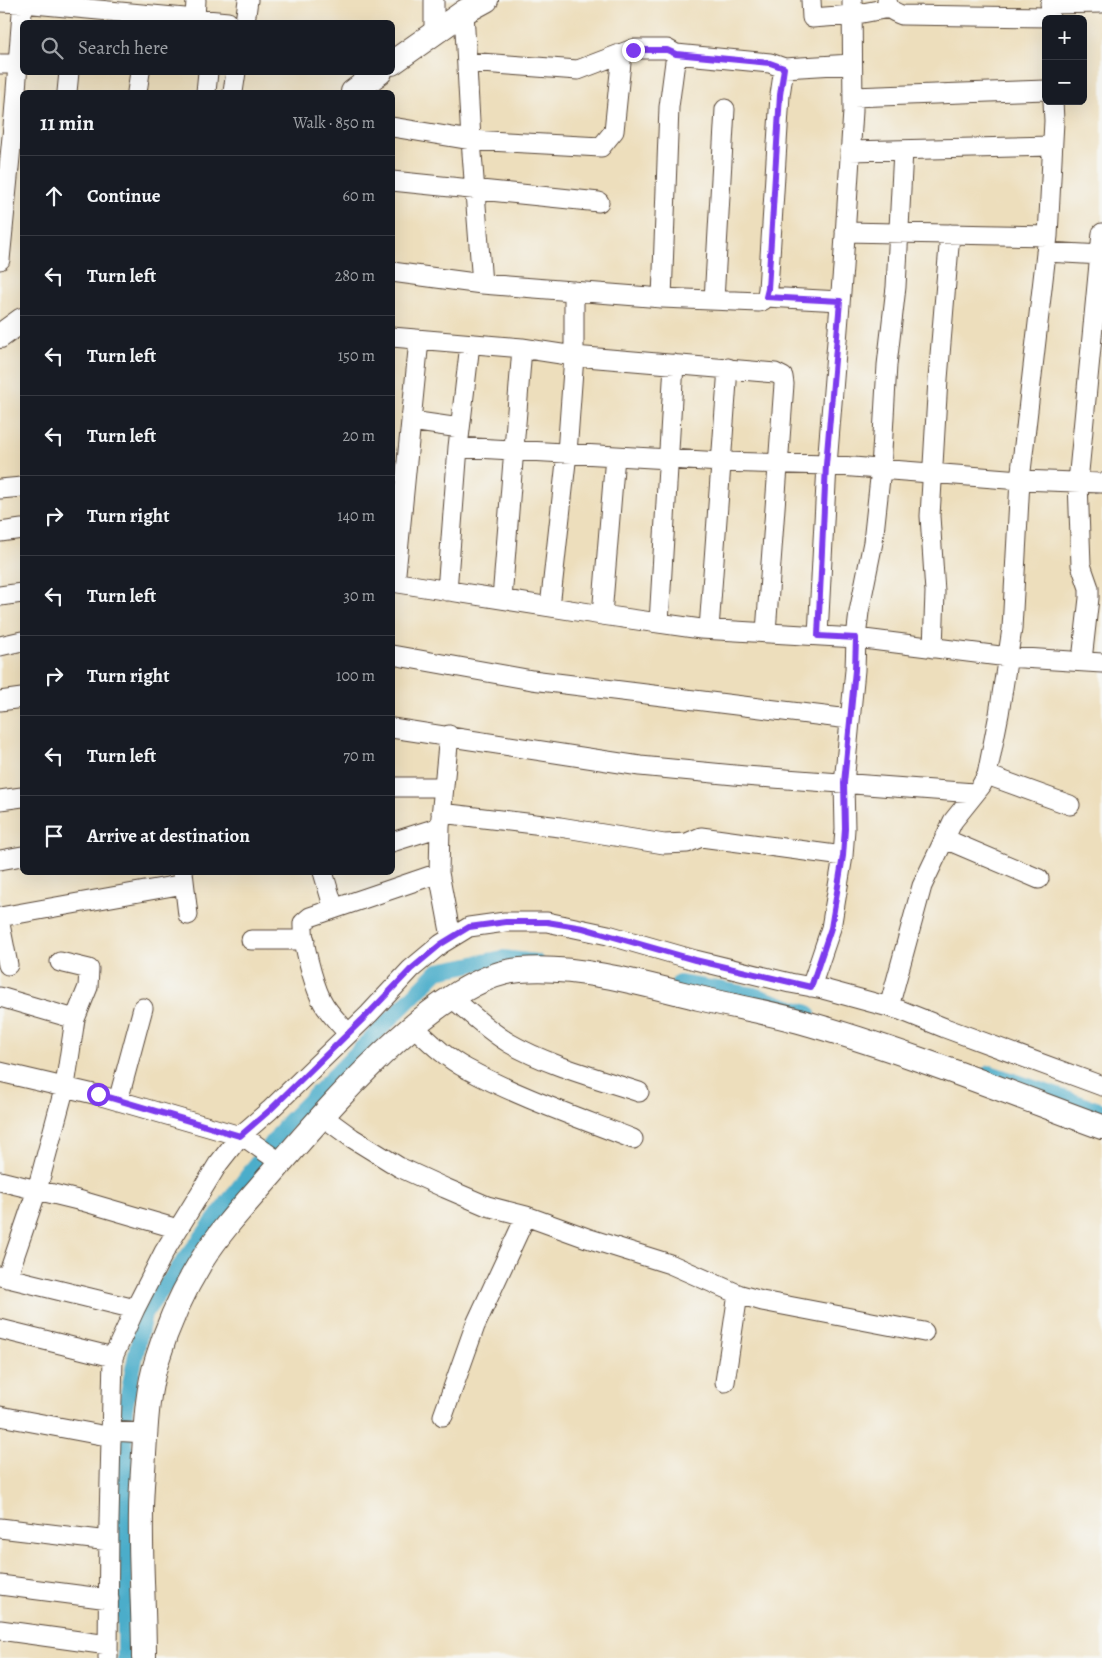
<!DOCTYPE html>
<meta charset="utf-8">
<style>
body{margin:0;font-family:Alegreya,serif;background:#242831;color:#f1f3f6}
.controls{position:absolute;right:15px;top:15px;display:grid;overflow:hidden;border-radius:8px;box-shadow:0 5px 20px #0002}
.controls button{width:45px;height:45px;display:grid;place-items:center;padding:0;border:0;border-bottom:1px solid #363941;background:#171b24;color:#f1f3f6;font:25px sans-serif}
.stop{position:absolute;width:15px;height:15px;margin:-11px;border:4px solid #7c3aed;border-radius:50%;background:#fff}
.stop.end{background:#7c3aed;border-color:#fff;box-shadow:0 1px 5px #0008}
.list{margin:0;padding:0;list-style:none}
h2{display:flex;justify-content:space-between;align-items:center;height:65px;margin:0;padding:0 20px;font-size:21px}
h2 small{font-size:16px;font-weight:400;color:#9ea1a6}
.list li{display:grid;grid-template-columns:32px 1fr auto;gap:15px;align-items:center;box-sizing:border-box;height:80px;padding:0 20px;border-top:1px solid #363941}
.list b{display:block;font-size:19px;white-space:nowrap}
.list em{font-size:16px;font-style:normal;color:#9ea1a6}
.icon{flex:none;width:28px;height:28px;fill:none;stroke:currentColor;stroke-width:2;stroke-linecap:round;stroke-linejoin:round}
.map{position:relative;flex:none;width:1102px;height:1658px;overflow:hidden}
.search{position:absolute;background:#171b24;box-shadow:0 5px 20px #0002;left:20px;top:20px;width:375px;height:55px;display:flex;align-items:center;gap:12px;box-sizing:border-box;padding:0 18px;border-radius:8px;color:#9ea1a6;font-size:19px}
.panel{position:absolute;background:#171b24;box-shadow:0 5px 20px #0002;left:20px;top:90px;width:375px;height:785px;border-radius:8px}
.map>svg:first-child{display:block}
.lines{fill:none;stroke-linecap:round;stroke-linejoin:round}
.canal{stroke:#4badca;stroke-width:16}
.minor-casing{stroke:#564536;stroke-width:21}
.tertiary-casing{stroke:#564536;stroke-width:26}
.minor{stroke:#fff;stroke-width:19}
.tertiary{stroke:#fff;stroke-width:24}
.route{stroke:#7c3aed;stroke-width:6}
</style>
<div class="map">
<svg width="1102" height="1658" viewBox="0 0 1102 1658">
<rect width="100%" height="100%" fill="#f6f6f2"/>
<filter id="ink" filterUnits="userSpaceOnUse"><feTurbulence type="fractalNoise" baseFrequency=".02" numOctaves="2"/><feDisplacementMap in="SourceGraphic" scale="10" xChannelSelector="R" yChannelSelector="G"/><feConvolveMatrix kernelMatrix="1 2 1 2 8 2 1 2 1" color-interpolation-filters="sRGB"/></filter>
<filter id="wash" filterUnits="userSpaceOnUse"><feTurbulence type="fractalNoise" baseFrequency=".0096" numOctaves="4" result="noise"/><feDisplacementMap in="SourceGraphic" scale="20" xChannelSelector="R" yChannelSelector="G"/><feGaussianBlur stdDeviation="1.12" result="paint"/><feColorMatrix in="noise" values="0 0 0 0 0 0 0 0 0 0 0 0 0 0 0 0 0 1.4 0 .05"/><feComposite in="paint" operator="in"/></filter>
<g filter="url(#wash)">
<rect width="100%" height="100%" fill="#eddebc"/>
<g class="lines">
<!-- canal -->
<path class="canal" d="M 679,983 L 754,995 L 808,1013
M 990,1073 L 1102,1111
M 125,1658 L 125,1409 L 144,1314 L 287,1123 L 438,971 L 503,958 L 536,962"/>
</g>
</g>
<g filter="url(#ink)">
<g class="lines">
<defs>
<path id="minor" d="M 434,0 L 434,32
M 811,0 L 812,18 L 852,15 L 889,8
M 887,0 C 888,9 893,12 902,15 L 1050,17
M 0,2 L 23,3 L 228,22
M 1050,4 L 1102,3
M 464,12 L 471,140 L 482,284
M 195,19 L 196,0
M 245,22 L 248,0
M 467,62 L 578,70 L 633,49 L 667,49 L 676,54 L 770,63 L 784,68 L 852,64
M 0,64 L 18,64
M 67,92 L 69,72
M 137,92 L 140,72
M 206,92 L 208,72
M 233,92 L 236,72
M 853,97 L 1046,90
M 392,127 L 471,140 L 601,147 L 614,131 L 622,53
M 850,151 L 1052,146
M 392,181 L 599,202
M 845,232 L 1048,236
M 1046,252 L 1102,255
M 0,260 L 14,116 L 23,0
M 392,272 L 482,284 L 662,298 L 759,302 C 766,300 767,296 768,289 L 780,95 L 784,68
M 766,297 L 840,301
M 662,298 L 669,107 L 676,54
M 714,300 L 725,109
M 392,337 L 522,348 L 502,599
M 522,348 L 574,356 L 775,373 L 783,377 L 784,384 L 766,632
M 411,421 L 460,428
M 458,447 L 722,462 L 827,465 L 1020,480 L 1102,483
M 0,489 L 22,487
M 0,532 L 22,529
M 392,582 L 602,615 L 701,629 L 856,638 L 1008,657 L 1102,663
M 394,582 L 396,573 L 419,340
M 447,591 L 458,447 L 470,344
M 0,596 L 22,593
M 550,607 L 567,453 L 574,356 L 574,291
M 602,615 L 615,456
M 659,623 L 674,364
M 709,629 L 728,368
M 818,635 L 827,465 L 843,267 L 853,111 L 852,0
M 0,646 L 22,641
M 933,648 L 935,592 L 930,516 L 938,379 L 950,234
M 392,655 L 532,680 L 849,719
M 1082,660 L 1089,598 L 1089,588 L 1081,565 L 1078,482 L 1102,233
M 0,701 L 22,698
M 392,728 L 640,766 L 745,776 L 974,793
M 449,735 L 440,827 L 439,873 L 451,937
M 987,775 L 1070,805
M 392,787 L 444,787
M 0,800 L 22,797
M 441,813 L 560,827 L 664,844 L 687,843 L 701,837 L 843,856
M 945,839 L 1039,879
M 392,842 L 440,827
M 0,860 L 22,856
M 183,872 L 188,915
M 323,872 L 334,909
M 0,917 L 184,884
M 0,924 L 8,965
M 251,940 L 305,940
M 811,987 L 831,928 L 843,856 L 845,829 L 844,783 L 855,670 L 856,638 L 859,612 L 873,542 L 881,469 L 887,365 L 896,287 L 903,150
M 0,997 L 75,1019
M 451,997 C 470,1013 487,1030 509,1043 C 547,1065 597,1078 639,1092
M 889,1007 L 922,886 L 953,821 L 981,786 L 987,775 L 999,714 L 1012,629 L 1020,480 L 1048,236 L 1054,121 L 1053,101
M 413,1026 C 430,1042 446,1058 467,1069 C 519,1097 577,1117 633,1139
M 348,1033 C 339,1023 327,1012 321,999 C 313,982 302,942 303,923 L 310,917 L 439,873
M 0,1072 L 98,1095 L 240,1136 L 250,1141 L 281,1163
M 118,1101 L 143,1008
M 322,1116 L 352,1138 L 399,1167 L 445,1188 L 487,1206 L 526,1216 L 587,1238 L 670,1264 L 738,1294 L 762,1301 L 924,1332
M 0,1181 L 82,1201 L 178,1229
M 0,1276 L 135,1309
M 7,1278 L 37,1190 L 65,1086 L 75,1019 L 88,987 L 89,969 L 60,962
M 0,1329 L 113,1357
M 725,1382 L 738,1294
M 0,1416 L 112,1437
M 443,1416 L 475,1326 L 526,1216
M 112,1431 L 145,1433
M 0,1528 L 109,1541
M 0,1585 L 109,1599
M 0,1630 L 108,1645
M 108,1658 L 109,1521 L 113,1357 L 135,1309 L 164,1252 L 218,1164 L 240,1136 L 270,1110 L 369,1014 L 411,969 L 441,944 L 469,927 L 505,922 L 547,922 L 608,935 L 695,960 L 790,983 L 823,989 L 900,1010 L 945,1028 L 1102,1086"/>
<path id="tertiary" d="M 392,63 L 464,12 L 486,0
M 353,92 L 380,72
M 0,336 L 22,320
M 144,1658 C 144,1609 140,1561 141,1512 C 141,1493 143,1473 144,1454 C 146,1422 147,1391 157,1360 C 167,1326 183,1291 202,1260 C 224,1225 253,1196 280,1164 C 331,1106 440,976 520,970 C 577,965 644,984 699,998 C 732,1006 766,1012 799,1021 C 902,1050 1002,1090 1102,1127"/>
</defs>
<!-- minor casing -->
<use href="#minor" class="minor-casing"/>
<!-- tertiary casing -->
<use href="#tertiary" class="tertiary-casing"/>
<!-- minor -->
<use href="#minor" class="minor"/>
<!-- tertiary -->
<use href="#tertiary" class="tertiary"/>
</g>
</g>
<g class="lines" filter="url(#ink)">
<!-- route -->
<path class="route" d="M 98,1094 L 240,1136 L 270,1110 L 368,1014 L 411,969 L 441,944 L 469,927 L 506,922 L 547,922 L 583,928 L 695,960 L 811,987 L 831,928 L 843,856 L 845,829 L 844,783 L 855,670 L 856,638 L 818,636 L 826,465 L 840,301 L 766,297 L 768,289 L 780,95 L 784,68 L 770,63 L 676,54 L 667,50 L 633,50"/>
</g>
</svg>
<div class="controls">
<button>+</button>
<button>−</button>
</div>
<div class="stop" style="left:98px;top:1094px"></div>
<div class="stop end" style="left:633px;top:50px"></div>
<div class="search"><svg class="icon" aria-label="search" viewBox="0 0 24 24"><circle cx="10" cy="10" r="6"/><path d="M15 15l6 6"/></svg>Search here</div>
<section class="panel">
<h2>11 min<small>Walk · 850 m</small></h2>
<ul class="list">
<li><svg class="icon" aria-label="ahead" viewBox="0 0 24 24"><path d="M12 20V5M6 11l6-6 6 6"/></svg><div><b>Continue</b></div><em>60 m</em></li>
<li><svg class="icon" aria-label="left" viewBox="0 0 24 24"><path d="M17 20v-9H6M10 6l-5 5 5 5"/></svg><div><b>Turn left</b></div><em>280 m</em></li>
<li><svg class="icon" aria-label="left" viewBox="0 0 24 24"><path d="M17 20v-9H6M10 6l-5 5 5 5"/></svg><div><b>Turn left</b></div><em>150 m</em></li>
<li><svg class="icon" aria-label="left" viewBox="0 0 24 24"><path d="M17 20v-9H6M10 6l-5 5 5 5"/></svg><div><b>Turn left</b></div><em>20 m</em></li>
<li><svg class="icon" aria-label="right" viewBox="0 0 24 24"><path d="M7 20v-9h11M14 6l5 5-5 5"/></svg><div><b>Turn right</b></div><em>140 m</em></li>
<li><svg class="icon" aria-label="left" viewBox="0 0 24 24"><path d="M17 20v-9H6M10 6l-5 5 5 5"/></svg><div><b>Turn left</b></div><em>30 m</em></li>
<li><svg class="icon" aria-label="right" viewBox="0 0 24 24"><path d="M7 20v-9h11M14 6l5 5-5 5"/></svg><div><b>Turn right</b></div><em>100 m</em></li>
<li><svg class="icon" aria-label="left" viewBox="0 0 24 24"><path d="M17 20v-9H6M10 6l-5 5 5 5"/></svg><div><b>Turn left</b></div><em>70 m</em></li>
<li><svg class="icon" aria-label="arrive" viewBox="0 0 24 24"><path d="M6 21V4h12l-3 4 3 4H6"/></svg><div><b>Arrive at destination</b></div></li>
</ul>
</section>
</div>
